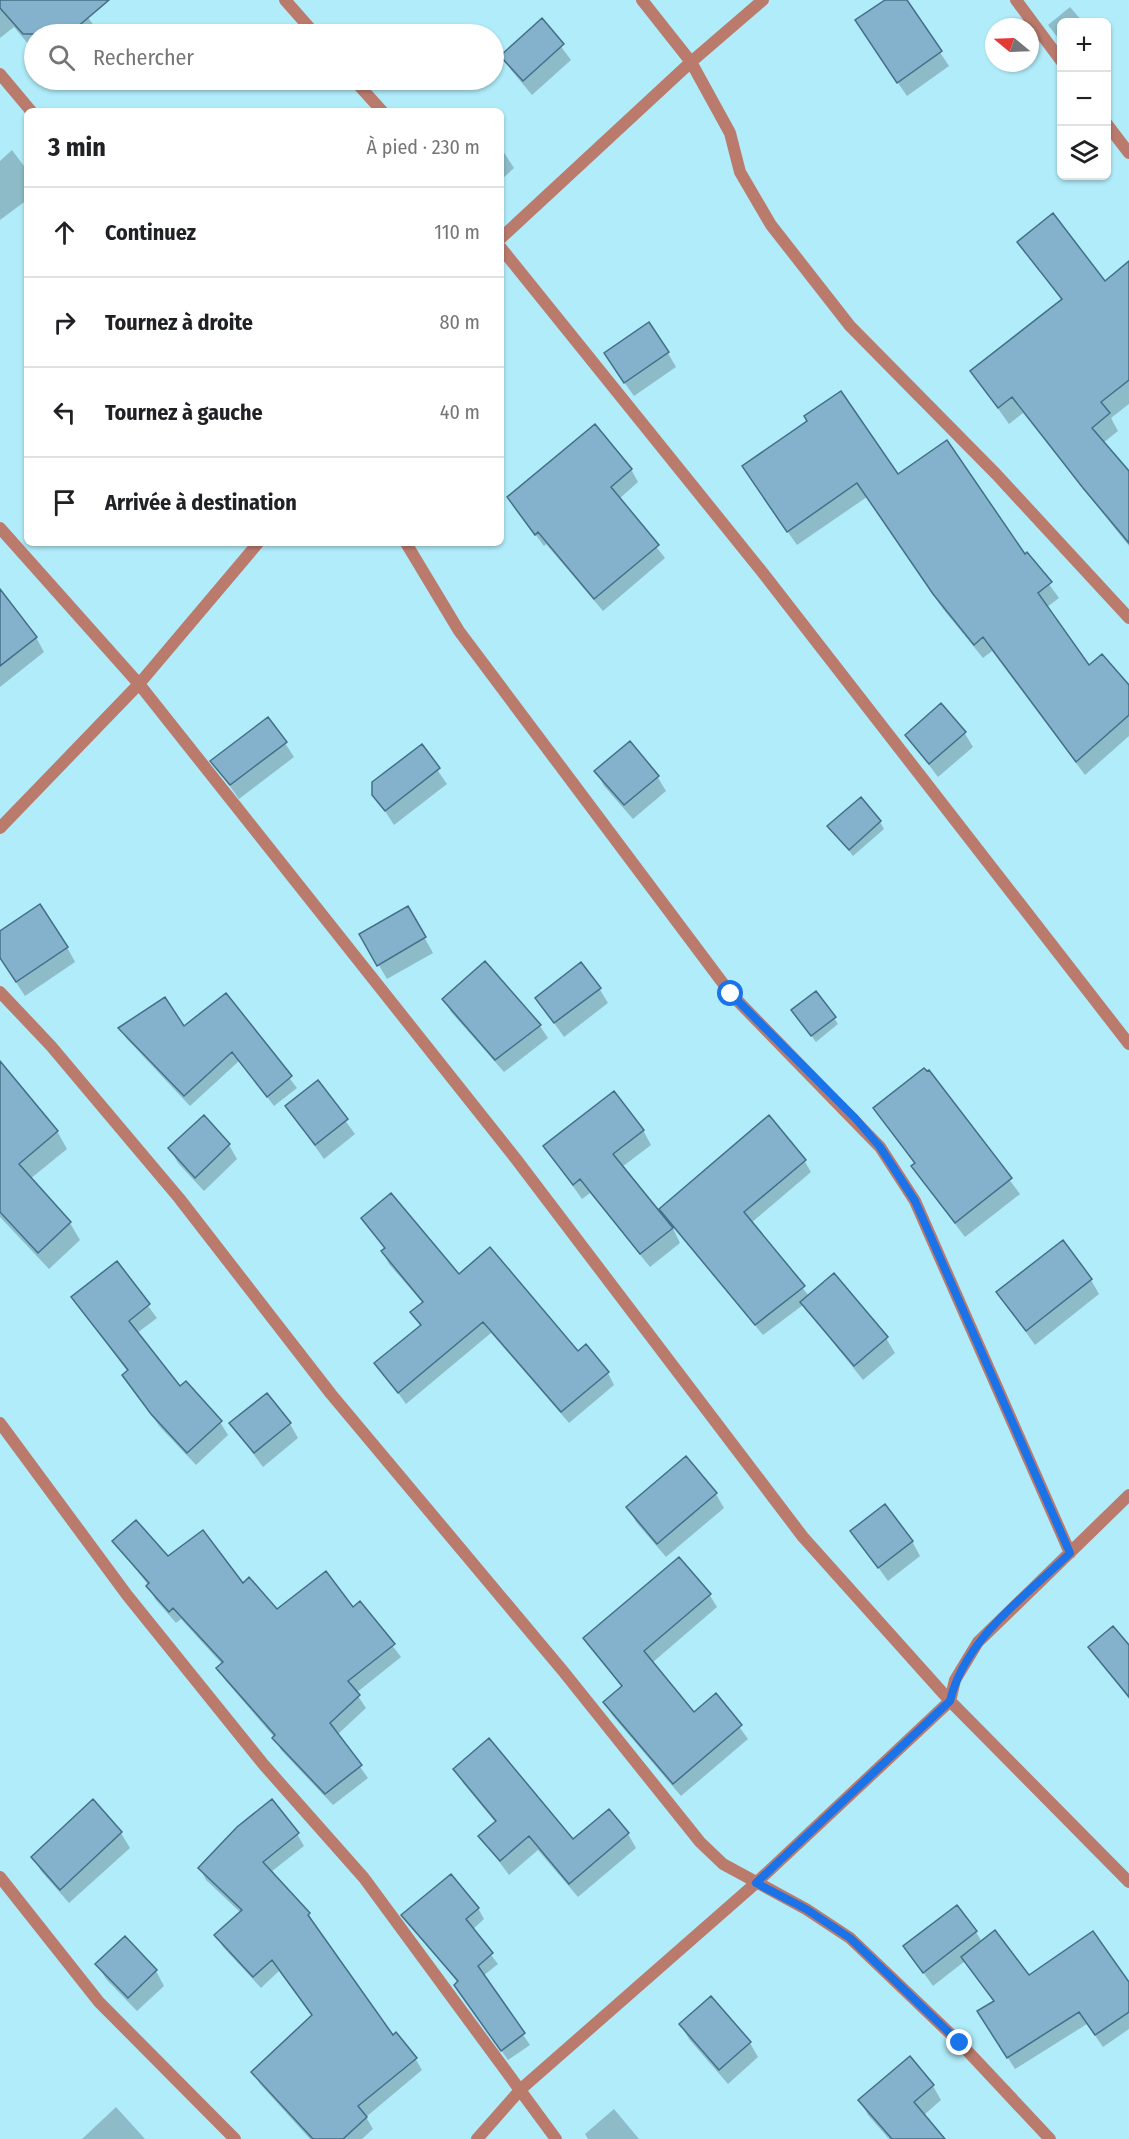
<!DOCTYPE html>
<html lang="fr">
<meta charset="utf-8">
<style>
body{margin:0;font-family:"Fira Sans Condensed",sans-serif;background:#f6f6f6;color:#202124}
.controls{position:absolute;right:18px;top:18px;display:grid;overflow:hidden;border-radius:9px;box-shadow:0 2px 4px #0004}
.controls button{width:54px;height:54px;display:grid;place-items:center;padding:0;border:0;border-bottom:2px solid #e0e0e0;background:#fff;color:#202124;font:30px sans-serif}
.compass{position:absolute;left:985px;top:18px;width:54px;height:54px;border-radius:50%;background:#fff;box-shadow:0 2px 4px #0004;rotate:289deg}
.stop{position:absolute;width:18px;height:18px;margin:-14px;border:4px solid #1a73e8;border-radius:50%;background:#fff}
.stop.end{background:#1a73e8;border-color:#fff;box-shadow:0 2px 6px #0008}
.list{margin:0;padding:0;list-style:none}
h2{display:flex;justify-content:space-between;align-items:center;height:78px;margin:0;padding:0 24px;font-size:26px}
h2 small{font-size:20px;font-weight:400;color:#757577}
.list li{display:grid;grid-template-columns:39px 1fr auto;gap:18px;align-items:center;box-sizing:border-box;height:90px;padding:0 24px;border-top:2px solid #e0e0e0}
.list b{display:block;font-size:22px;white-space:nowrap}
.list em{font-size:20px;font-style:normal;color:#757577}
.icon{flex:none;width:33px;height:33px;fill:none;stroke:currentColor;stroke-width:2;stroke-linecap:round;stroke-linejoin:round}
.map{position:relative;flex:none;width:1129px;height:2139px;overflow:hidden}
.search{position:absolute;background:#fff;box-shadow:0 2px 4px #0004;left:24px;top:24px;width:480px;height:66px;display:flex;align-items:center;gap:15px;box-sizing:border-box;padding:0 21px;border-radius:33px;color:#757577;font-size:22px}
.panel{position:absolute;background:#fff;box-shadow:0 2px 4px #0004;left:24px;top:108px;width:480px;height:438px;border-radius:9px}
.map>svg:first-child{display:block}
.shadow{fill:#0003}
.building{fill:#84b2cd;stroke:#436f88;stroke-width:1.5}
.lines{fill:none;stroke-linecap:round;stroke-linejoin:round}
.street{stroke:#ba7b6d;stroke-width:12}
.route{stroke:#1a73e8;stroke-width:8}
</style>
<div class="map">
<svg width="1129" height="2139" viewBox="0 0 1129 2139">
<rect width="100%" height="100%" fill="#b1ecfa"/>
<!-- shadow -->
<path class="shadow" d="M 0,0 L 75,0 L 98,31 L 94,34 L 34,34 L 34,51 L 14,27 L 0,38 Z
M 887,0 L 905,0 L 949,66 L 907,96 L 865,35 Z
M 1070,7 L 1083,22 L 1062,22 L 1062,43 L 1048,25 Z
M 542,21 L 571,60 L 532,95 L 511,70 L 502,56 Z
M 501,148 L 514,168 L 501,180 Z
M 12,150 L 27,170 L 27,200 L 0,220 L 0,161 Z
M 1019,242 L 1104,283 L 1129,263 L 1129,404 L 1111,418 L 1118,431 L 1103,443 L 1129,473 L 1129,546 L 1023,413 L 1009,424 L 972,372 L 1062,301 Z
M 668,353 L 676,367 L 634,396 L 614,368 Z
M 631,469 L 638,482 L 619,499 L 665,558 L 603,611 L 546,544 L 544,546 L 517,510 Z
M 898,476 L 1025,556 L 1027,554 L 1059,598 L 1047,607 L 1089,667 L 1129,688 L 1129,736 L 1085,775 L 992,651 L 983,658 L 943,609 L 867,497 L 797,545 L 752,481 Z
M 0,607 L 36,637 L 44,652 L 0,687 Z
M 964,732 L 973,747 L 938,777 L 906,735 Z
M 285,743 L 294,757 L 239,799 L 212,761 Z
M 421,746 L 447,784 L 394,825 L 374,794 Z
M 596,771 L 657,776 L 666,791 L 633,819 L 604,786 Z
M 880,822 L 884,829 L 853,856 L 829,826 Z
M 408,908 L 433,953 L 387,979 L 361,935 Z
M 0,933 L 67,947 L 75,962 L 25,996 L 0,958 Z
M 599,988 L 608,1003 L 564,1037 L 537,999 Z
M 226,995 L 297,1088 L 274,1106 L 239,1061 L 190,1106 L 126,1038 L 120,1028 L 184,1028 Z
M 444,999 L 540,1026 L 548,1038 L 504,1072 L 451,1012 Z
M 797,1017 L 834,1018 L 838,1024 L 816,1042 Z
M 0,1063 L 57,1131 L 67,1149 L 30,1179 L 70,1223 L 80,1240 L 49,1269 L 0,1217 Z
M 928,1072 L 1020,1194 L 965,1237 L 922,1181 L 913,1167 L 915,1165 L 875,1108 Z
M 318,1083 L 355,1134 L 324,1159 L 287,1107 Z
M 643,1130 L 651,1145 L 622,1167 L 667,1224 L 661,1209 L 804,1160 L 811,1172 L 751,1223 L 809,1296 L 834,1275 L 886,1338 L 895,1353 L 863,1380 L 803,1305 L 763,1335 L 671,1224 L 680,1243 L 650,1267 L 590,1193 L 582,1199 L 545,1147 Z
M 229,1145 L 237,1159 L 204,1191 L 178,1163 L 170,1149 Z
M 363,1218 L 578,1353 L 608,1373 L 614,1385 L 569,1423 L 491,1333 L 406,1404 L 376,1363 L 421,1327 L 412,1312 L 423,1303 L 389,1264 L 383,1252 L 385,1250 Z
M 116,1263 L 157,1318 L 137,1333 L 180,1388 L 220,1422 L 228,1435 L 196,1465 L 160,1427 L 132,1388 L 128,1372 L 73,1298 Z
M 1091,1280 L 1099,1294 L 1035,1345 L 998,1293 Z
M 231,1424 L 290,1424 L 298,1438 L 263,1467 Z
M 716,1494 L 724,1508 L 666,1557 L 636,1522 L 628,1507 Z
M 852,1531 L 912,1541 L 920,1556 L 888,1581 Z
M 114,1541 L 243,1585 L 277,1611 L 353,1609 L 360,1603 L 401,1657 L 356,1693 L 366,1708 L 337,1735 L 368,1778 L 333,1805 L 281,1750 L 275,1738 L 225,1680 L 218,1668 L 222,1664 L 181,1619 L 176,1623 L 155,1599 L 149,1586 Z
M 709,1594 L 717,1607 L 652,1663 L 694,1714 L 716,1695 L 748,1739 L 681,1796 L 612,1715 L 605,1702 L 622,1687 L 585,1639 Z
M 1129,1648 L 1129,1699 L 1103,1663 Z
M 455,1769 L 573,1841 L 628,1834 L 636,1848 L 578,1897 L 538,1850 L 509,1875 L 480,1836 L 496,1823 L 463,1783 Z
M 93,1801 L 121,1833 L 130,1848 L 69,1903 L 41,1871 L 33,1857 Z
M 297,1834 L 304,1846 L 271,1872 L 309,1914 L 314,1927 L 393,2037 L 415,2058 L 422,2070 L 366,2117 L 373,2129 L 362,2139 L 310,2139 L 260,2084 L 253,2072 L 312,2016 L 279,1971 L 261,1988 L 223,1947 L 216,1935 L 241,1913 L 206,1880 L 200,1868 Z
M 478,1908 L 484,1919 L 472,1930 L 498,1964 L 483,1976 L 530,2045 L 508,2060 L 462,1996 L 458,1983 L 403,1915 Z
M 976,1932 L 982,1942 L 1029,1977 L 1129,1985 L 1129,2029 L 1103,2047 L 1087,2024 L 1015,2069 L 986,2024 L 994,2002 L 965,1961 L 933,1986 L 905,1947 Z
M 97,1964 L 156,1971 L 164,1986 L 137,2011 L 106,1979 Z
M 681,2025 L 750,2043 L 758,2057 L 728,2084 L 689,2039 Z
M 933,2086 L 941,2100 L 924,2115 L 943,2139 L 889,2139 L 868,2115 L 860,2101 Z
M 116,2107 L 145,2139 L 82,2139 Z
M 614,2109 L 639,2139 L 588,2139 L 585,2134 Z"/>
<!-- building -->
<path class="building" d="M 0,0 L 109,0 L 69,34 L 23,34 L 0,8 Z
M 885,0 L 907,0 L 942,51 L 897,83 L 855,20 Z
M 542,18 L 564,44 L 523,81 L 500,56 Z
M 1053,213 L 1105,281 L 1129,261 L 1129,380 L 1101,402 L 1110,413 L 1092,428 L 1129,471 L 1129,543 L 1083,488 L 1012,397 L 998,408 L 970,371 L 1062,299 L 1017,242 Z
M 649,322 L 669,352 L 624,383 L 604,353 Z
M 841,391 L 898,474 L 947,440 L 1025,554 L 1027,552 L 1052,582 L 1038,593 L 1089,665 L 1102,654 L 1129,685 L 1129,715 L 1076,762 L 983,637 L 974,645 L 933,594 L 857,483 L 787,532 L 742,466 L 807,421 L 804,416 Z
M 595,424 L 632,469 L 611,487 L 659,545 L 594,599 L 538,532 L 535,535 L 507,497 Z
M 0,589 L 37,637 L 0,666 Z
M 941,703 L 966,732 L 929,764 L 905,735 Z
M 268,717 L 287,742 L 230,785 L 210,761 Z
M 630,741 L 659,776 L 624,805 L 594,771 Z
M 422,744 L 440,768 L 385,811 L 372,795 L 372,782 Z
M 861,797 L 881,821 L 849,850 L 827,826 Z
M 40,904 L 68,947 L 16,982 L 0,958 L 0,931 Z
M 408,906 L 426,937 L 377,966 L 359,934 Z
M 485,961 L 541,1025 L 495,1060 L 442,999 Z
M 581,962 L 601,988 L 554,1023 L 535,998 Z
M 816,991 L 836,1017 L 811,1036 L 791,1010 Z
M 226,993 L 292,1076 L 267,1097 L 232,1052 L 184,1096 L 118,1028 L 165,997 L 184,1026 Z
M 0,1061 L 58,1131 L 19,1164 L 71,1222 L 38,1253 L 0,1212 Z
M 924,1068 L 927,1071 L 929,1070 L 1012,1178 L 955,1223 L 911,1166 L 915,1163 L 873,1108 Z
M 318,1080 L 348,1119 L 315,1145 L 285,1106 Z
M 614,1091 L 644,1130 L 613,1154 L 673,1228 L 640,1254 L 580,1179 L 573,1185 L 543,1146 Z
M 204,1115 L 230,1144 L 195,1178 L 168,1148 Z
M 769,1115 L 806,1160 L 744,1212 L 805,1286 L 755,1325 L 659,1209 Z
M 391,1193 L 459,1274 L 490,1247 L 578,1351 L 586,1344 L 609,1372 L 561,1412 L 483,1322 L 398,1393 L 374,1363 L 421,1325 L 410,1312 L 423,1302 L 381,1251 L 385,1248 L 361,1218 Z
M 1063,1240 L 1092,1279 L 1026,1331 L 996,1292 Z
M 117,1261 L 150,1304 L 129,1321 L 180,1386 L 186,1381 L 222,1421 L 187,1453 L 151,1414 L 122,1375 L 128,1370 L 71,1297 Z
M 834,1273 L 888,1337 L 854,1366 L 800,1302 Z
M 267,1393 L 291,1423 L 254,1453 L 229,1423 Z
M 686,1456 L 717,1493 L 657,1544 L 626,1507 Z
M 885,1504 L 913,1541 L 878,1568 L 850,1531 Z
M 136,1520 L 168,1556 L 203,1530 L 243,1583 L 249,1577 L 277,1609 L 326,1571 L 353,1607 L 360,1601 L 395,1644 L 348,1681 L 360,1695 L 330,1723 L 362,1765 L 325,1794 L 272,1738 L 275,1735 L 216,1668 L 223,1662 L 173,1608 L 169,1612 L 146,1586 L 149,1583 L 112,1541 Z
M 679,1557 L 711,1594 L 644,1651 L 694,1712 L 716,1693 L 742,1725 L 673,1784 L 603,1702 L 622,1686 L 583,1638 Z
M 1113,1626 L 1129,1645 L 1129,1697 L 1088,1647 Z
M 489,1738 L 573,1839 L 609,1809 L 629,1833 L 569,1884 L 529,1836 L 500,1861 L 478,1836 L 496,1821 L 453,1769 Z
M 93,1799 L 122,1832 L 60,1890 L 31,1857 Z
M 272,1799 L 299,1833 L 263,1862 L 310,1913 L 308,1915 L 393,2035 L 396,2032 L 417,2058 L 358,2106 L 367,2117 L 343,2139 L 313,2139 L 251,2072 L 312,2015 L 272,1960 L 253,1977 L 214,1935 L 242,1910 L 198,1868 L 237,1827 Z
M 451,1874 L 479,1908 L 466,1919 L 493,1953 L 478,1966 L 525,2033 L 501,2051 L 454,1985 L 458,1981 L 401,1915 Z
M 957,1905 L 977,1931 L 923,1973 L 903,1946 Z
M 995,1930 L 1029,1975 L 1093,1931 L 1129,1982 L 1129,2012 L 1095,2035 L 1079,2012 L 1007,2058 L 977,2011 L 994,2001 L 961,1957 Z
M 125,1936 L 157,1970 L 128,1998 L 95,1964 Z
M 711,1996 L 751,2042 L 719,2070 L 679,2024 Z
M 910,2056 L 934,2085 L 914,2102 L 945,2139 L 892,2139 L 858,2100 Z"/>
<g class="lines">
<!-- street -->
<path class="street" d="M 285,0 L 315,34
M 642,0 L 691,62 L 730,133 L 740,172 L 771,225 L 850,326 L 996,474 L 1129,618
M 1016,0 L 1062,62
M 0,74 L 31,111
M 354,80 L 382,111
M 1106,123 L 1129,153
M 501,238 L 691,62 L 763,0
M 501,248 L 763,573 L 1129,1044
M 0,528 L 139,684 L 516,1159 L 803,1537 L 950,1701 L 1129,1882
M 406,543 L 459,631 L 731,994 L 880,1147 L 915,1201 L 1070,1553
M 0,828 L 139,684 L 258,543
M 0,992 L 51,1046 L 179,1198 L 331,1394 L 563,1671 L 700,1842 L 723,1864 L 806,1909 L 850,1938 L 960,2043 L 1050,2139
M 0,1423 L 127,1595 L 264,1765 L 364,1878 L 556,2139
M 0,1877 L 99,2002 L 235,2139
M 477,2139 L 521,2089 L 756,1883 L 950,1701 L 955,1680 L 978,1642 L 1129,1495"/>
</g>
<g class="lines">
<!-- route -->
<path class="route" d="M 731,994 L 855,1118 L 880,1147 L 915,1201 L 1070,1553 C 1025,1597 965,1638 950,1701 L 756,1883 L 806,1909 L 850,1938 L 960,2043"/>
</g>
</svg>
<div class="controls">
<button>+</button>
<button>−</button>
<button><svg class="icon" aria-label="layers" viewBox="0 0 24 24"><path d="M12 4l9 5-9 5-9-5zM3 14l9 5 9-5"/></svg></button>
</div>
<svg class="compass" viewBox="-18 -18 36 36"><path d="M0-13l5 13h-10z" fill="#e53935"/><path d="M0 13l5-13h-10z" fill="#757577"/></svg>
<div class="stop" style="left:731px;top:994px"></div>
<div class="stop end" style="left:960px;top:2043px"></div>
<div class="search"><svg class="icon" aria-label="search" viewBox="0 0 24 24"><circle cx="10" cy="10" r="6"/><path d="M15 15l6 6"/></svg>Rechercher</div>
<section class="panel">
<h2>3 min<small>À pied · 230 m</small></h2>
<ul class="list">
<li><svg class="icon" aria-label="ahead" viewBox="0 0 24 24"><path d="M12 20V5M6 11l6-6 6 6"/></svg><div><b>Continuez</b></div><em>110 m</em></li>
<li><svg class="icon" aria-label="right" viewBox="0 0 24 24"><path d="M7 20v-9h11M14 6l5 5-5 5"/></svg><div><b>Tournez à droite</b></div><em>80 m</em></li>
<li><svg class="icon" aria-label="left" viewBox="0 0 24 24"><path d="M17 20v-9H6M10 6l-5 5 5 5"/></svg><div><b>Tournez à gauche</b></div><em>40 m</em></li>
<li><svg class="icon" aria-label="arrive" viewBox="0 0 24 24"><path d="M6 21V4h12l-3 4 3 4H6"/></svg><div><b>Arrivée à destination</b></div></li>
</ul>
</section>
</div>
